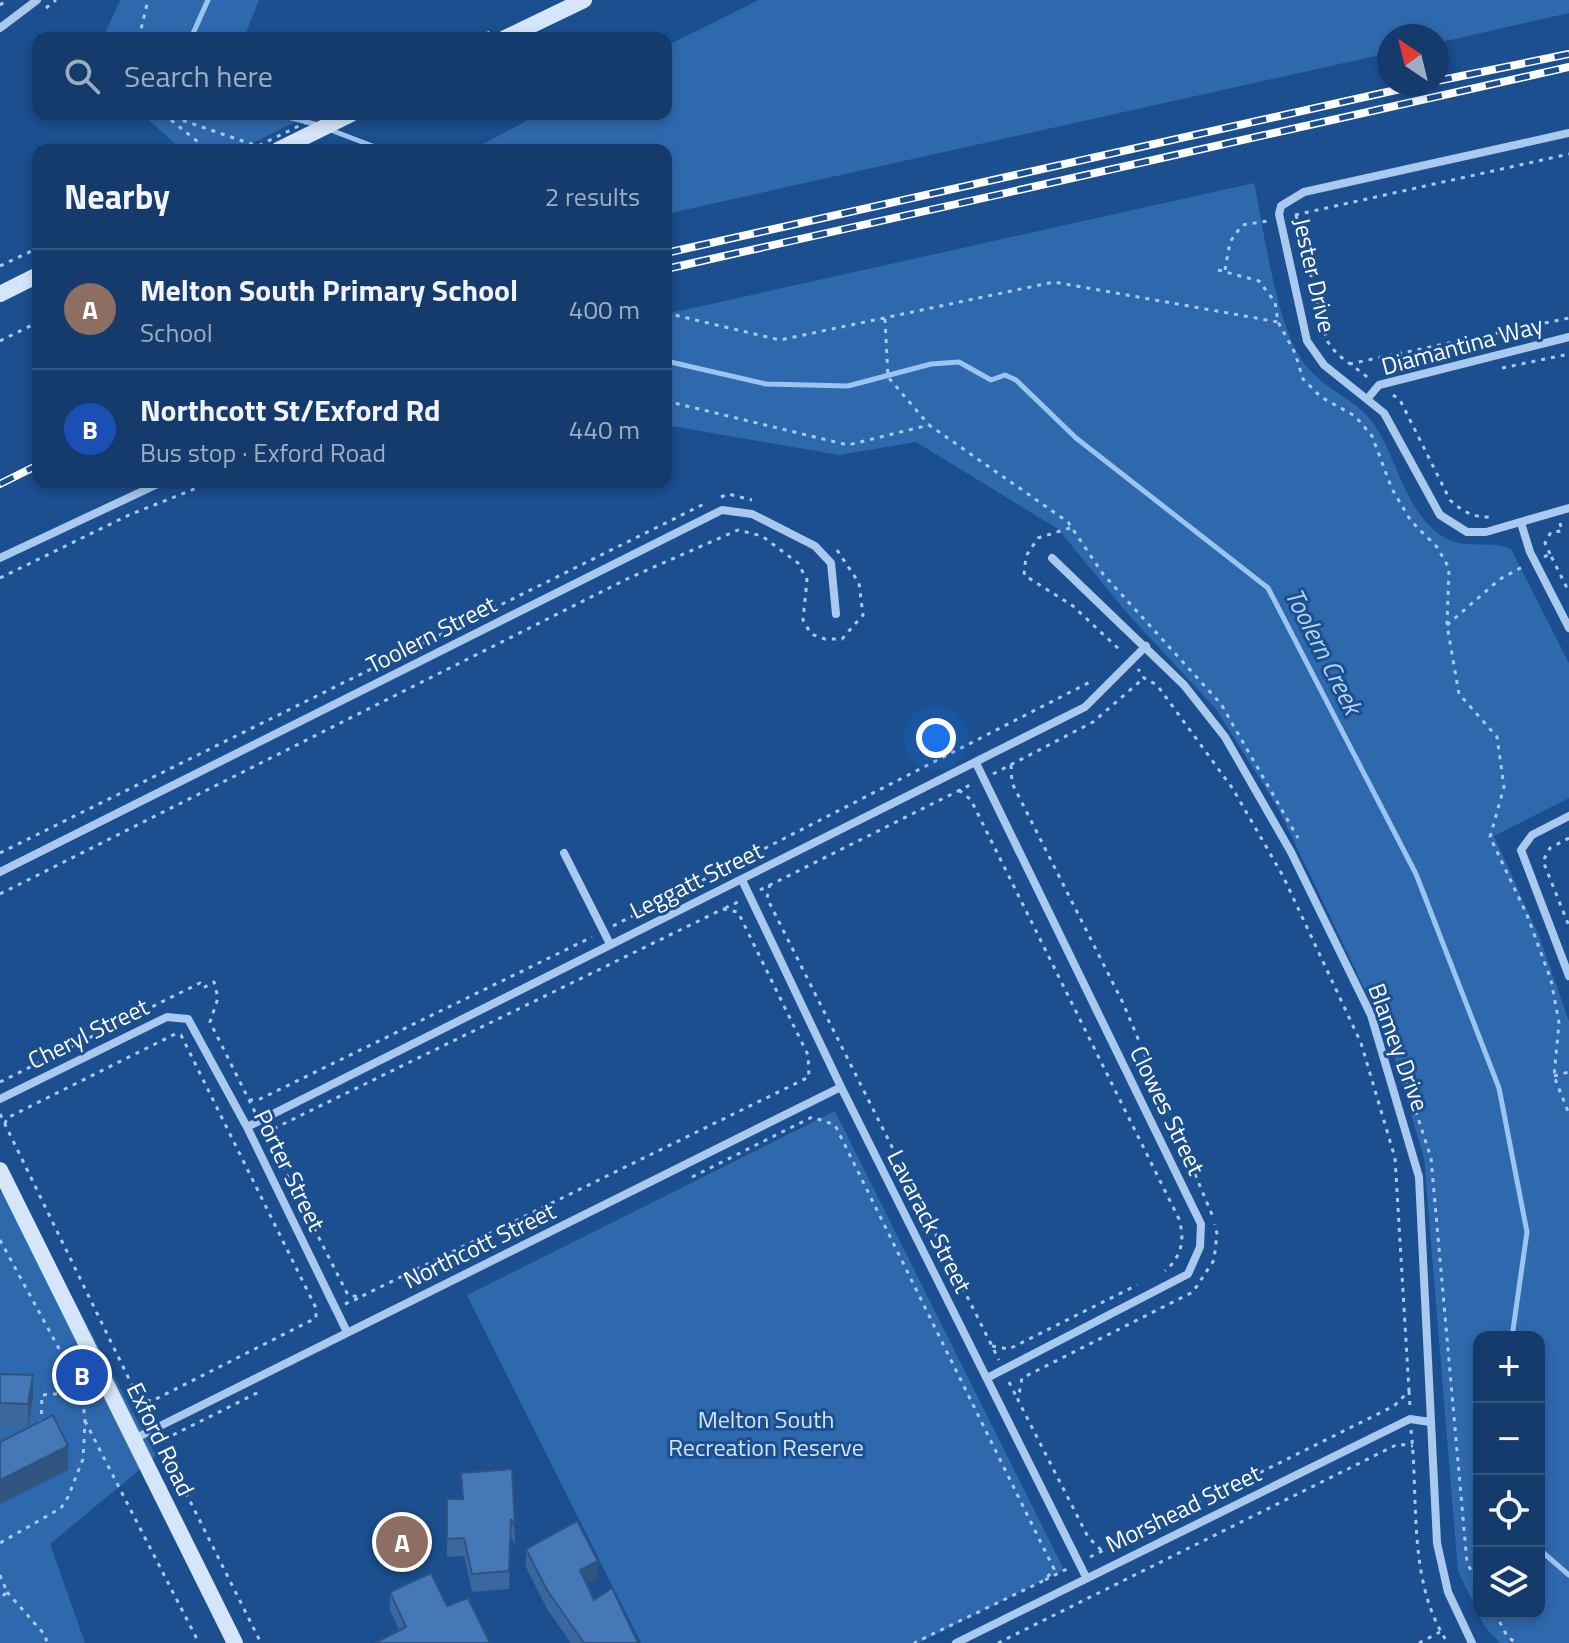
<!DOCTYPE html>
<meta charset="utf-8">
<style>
body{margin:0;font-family:"Titillium Web",sans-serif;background:#214673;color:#f1f3f6}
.controls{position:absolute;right:24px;bottom:24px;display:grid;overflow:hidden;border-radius:16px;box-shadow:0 4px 12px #0003}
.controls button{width:72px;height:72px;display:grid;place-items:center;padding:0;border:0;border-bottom:2px solid #33557e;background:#143b6b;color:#f1f3f6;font:40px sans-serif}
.compass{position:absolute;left:1377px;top:24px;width:72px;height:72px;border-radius:50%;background:#143b6b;box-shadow:0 4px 12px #0003;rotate:325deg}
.you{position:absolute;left:936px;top:738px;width:28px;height:28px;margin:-20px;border:6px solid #fff;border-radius:50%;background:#1a73e8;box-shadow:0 0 0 12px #1a73e833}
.badge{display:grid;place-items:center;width:52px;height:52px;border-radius:50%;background:#ffd166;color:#fff;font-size:26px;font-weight:700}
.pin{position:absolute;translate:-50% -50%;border:4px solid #fff;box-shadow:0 2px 8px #0006}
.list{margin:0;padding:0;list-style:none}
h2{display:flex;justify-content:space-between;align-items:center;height:104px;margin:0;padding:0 32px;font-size:34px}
h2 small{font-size:26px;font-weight:400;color:#9dadc1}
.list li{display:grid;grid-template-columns:52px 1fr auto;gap:24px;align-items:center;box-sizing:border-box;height:120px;padding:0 32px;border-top:2px solid #33557e}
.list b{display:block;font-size:30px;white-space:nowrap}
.list p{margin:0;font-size:26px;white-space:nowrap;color:#9dadc1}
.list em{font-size:26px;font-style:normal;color:#9dadc1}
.icon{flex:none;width:44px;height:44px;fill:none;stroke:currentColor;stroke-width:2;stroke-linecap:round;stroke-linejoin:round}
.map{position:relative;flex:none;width:1569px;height:1643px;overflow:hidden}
.search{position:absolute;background:#143b6b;box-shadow:0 4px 12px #0003;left:32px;top:32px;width:640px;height:88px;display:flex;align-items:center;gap:20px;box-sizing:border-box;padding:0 28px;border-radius:16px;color:#9dadc1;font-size:30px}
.panel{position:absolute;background:#143b6b;box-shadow:0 4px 12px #0003;left:32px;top:144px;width:640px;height:344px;border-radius:16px}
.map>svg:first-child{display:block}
.green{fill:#2e69ad;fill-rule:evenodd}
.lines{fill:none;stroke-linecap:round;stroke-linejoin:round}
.stream{stroke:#9cc4f0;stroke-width:5}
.path{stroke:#a9c9ee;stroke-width:3;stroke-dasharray:4 6;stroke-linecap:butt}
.street{stroke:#a9c9ee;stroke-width:8}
.secondary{stroke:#d6e6fa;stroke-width:16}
.rail-casing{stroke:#fff;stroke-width:8}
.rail{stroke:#1b4f8f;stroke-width:5;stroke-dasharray:15;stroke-linecap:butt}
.path-bridge{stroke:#a9c9ee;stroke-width:3;stroke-dasharray:4 6;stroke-linecap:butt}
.wall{fill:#3a679d}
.shaded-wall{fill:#305480}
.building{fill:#4478b7;stroke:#305480;stroke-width:2}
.labels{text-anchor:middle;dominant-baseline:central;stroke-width:6;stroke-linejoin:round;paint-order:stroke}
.street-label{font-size:24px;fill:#fff;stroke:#1b4f8f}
.park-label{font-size:24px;fill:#cfe3fa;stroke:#1b4f8f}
.water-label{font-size:26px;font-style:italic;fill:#b5d3f5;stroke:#1b4f8f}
</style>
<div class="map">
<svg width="1569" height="1643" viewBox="0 0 1569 1643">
<rect width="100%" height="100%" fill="#1b4f8f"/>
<!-- green -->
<path class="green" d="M 120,0 L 259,0 L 244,38 L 103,38 Z
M 759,0 L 1569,0 L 1569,13 L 1437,43 L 1437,36 L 1389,36 L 1389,53 L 666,214 L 666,150 L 472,150 L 539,114 L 666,114 L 666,46 Z
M 142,114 L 298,114 L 301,119 L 239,150 L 182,150 Z
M 1254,183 C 1265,233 1276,331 1308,368 C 1326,390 1357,400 1373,423 C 1397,457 1405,512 1442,536 C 1465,551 1489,539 1511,549 L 1569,663 L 1569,798 L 1494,836 L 1539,936 L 1569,1021 L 1569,1643 L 1500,1643 L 1485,1627 L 1458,1571 L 1424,1158 L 1390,1043 L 1355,969 L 1278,808 L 1216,709 L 1127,613 L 1058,529 L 916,442 L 839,455 L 666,425 L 666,314 ZM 1479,1337 L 1539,1337 L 1539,1613 L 1479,1613 Z
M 835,1111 L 1064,1570 L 918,1643 L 641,1643 L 467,1295 Z
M 14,1186 L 156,1456 L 50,1544 L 85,1643 L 0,1643 L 0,1193 Z"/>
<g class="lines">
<!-- stream -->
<path class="stream" d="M 191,38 L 208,0
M 277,114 L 318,125
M 328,129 L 383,150
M 666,361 L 766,384 L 848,386 L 931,364 L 959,362 L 991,380 L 1005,375 L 1016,380 L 1076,438 L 1268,588 L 1416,874 L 1499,1088 L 1527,1232 L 1512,1337
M 1539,1549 L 1569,1575"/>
<!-- path -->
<path class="path" d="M 0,5 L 7,0
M 46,8 L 56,0
M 139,38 L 148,0
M 477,38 L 492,31
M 164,114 L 263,148
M 171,120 L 208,150
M 1295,215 L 1569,154
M 1296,215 L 1327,341 L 1337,354 L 1370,379
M 0,266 L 38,248
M 1218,270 L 1259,281 L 1275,302 L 1278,322 L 1295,353 L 1303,379 L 1321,397 L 1355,416 L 1372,436 L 1392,489 L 1411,521 L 1437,547 L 1449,568 L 1447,625 L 1459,694 L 1497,737 L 1504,787 L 1490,837 L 1527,915 L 1551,980 L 1559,1023 L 1554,1076 L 1569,1114
M 1225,270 L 1230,242 L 1242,225 L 1268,221
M 666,313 L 780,340 L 1054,282 L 1278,322
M 885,319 L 888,377 L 929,425
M 0,341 L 38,322
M 1349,364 L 1569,318
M 1502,368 L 1569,354
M 1393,395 L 1400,400 L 1450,500 C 1463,512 1474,518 1492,517
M 666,401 L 848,445 L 929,425 L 1068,522 L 1103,574 L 1221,704 L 1298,838
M 721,497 L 728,494 L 752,500
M 1070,528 L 1038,538 L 1026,556 L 1024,575 L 1073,606 L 1122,652
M 1550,554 L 1545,543 L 1551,532 L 1562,531 L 1560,523
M 1544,557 L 1550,554 L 1569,592
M 0,578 L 129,515 L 212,482
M 1447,625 L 1500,579 L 1526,565
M 1011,765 L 1012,783 L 1123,1003 L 1213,1217
M 993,774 L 1093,722 L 1144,678
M 959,790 L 971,800 L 1179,1219 C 1185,1240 1182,1256 1165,1271
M 1569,838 L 1550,848 L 1543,861 L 1569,926
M 0,853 L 706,503
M 770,884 L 767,898 L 999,1360
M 760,890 L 972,784
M 0,894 L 629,578 L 738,530 L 762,536 L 798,563 L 807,580 L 803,620 L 811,634 L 825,639 L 842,639 L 863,615 L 859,583 L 837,550
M 725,908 L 740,901
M 613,926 L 1094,680
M 1388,1025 L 1431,1158 L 1467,1563 L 1479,1585
M 1554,1076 L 1569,1072
M 0,1082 L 200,983 L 203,988 L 214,982 L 218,998 L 210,1022 L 255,1112
M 249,1100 L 260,1099 L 592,937
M 0,1114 L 148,1418
M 5,1124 L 7,1118 L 175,1034 L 181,1035 L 316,1308 L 316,1318 L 152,1401 L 139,1399
M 264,1130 L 348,1295 L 360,1297 L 809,1077 L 808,1055 L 738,912 L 723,909 L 275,1128 L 268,1136
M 692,1177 L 812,1117 L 835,1125 L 1054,1569 L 1045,1580 L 914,1643
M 0,1240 L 82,1391 L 85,1421 L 83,1459 L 68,1497 L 61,1508 L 0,1543
M 345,1304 L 359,1298
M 992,1346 L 1009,1349 L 1137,1285
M 1009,1382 L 1018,1400
M 1409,1391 L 1410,1407
M 85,1421 L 199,1643
M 41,1424 L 42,1395 L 81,1392
M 1411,1430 C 1419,1499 1407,1583 1448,1643
M 159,1439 L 261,1643
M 165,1451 L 167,1438 L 259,1392
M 1101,1550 L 1088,1537 L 1018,1400 L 1022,1378 L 1193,1292 L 1214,1260 L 1217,1234 L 1215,1224
M 1090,1557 L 1394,1406 L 1409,1391 L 1395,1158 L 1361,1043 L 1283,876 L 1233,789 L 1157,685 L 1144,678 L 1138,669
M 0,1575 L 7,1592 L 0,1599
M 1045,1580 L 1069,1568
M 7,1592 L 45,1635 L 47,1643
M 1495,1613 L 1507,1636 L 1516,1643
M 998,1643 L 1398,1444 L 1413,1446
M 1419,1643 L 1440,1632"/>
<!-- street -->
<path class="street" d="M 0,28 L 37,0
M 1569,133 L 1304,192 L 1281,206 L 1279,214 L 1307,341 L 1324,365 L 1384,413 L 1440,515 L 1467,532 L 1486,532 L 1569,508
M 1368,398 L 1379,385 L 1569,337
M 1521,523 L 1530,552 L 1569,628
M 0,558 L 162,482
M 1052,558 L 1184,685 L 1225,737 L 1291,852 L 1371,1015 L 1419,1177 L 1437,1543 L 1448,1592 L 1472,1643
M 976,763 L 1201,1224 L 1200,1247 L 1188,1274 L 987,1378
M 1569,816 L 1532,835 L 1521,850 L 1569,976
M 564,853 L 610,944
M 0,872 L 722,510 L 752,514 L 815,546 L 831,563 L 836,614
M 742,880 L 841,1087 L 1086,1577
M 0,1099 L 167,1017 L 188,1019 L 247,1127 L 347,1332
M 247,1127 L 1085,707 L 1146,646
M 134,1439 L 841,1087
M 956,1643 L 1410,1419 L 1430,1422"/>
<!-- secondary -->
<path class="secondary" d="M 505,38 L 584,0
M 278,150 L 351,114
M 0,294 L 38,275
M 0,1170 L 235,1643"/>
<defs>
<path id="rail" d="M 1437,81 L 1569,54
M 666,253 L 1423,84
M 666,269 L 1569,67
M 0,484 L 38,465"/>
</defs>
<!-- rail casing -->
<use href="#rail" class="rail-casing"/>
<!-- rail -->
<use href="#rail" class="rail"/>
<!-- path-bridge -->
<path class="path-bridge" d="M 250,150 L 323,114"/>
</g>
<!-- wall -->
<path class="wall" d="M 0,1374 L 33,1399 L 28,1428 L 68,1470 L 27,1428 L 0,1427 Z
M 512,1469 L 515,1545 L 511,1537 L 509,1589 L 472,1592 L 464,1556 L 447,1557 L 447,1499 L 462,1499 L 461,1473 Z
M 526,1549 L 598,1579 L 587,1584 L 594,1600 L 638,1643 L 571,1643 L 547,1609 L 526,1567 Z
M 390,1592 L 447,1606 L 399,1630 L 390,1610 Z"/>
<!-- shaded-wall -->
<path class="shaded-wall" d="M 33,1375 L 33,1399 L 28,1428 L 28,1404 Z
M 68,1446 L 68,1470 L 0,1504 L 0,1480 Z
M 598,1561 L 598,1579 L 580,1588 L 580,1570 Z"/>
<!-- building -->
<path class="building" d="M 0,1374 L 33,1375 L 28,1404 L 0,1403 Z
M 53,1415 L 68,1446 L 0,1480 L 0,1442 Z
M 512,1469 L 515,1527 L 511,1519 L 509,1571 L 472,1574 L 464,1538 L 447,1539 L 447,1499 L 463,1499 L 461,1473 Z
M 577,1521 L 598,1561 L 580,1570 L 594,1600 L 612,1588 L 638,1643 L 584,1643 L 547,1590 L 526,1549 Z
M 431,1573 L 447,1606 L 468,1598 L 490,1643 L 375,1643 L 406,1627 L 390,1592 Z"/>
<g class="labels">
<!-- street labels -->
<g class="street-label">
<text transform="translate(1315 275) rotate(77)">Jester Drive</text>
<text transform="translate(1462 345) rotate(-15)">Diamantina Way</text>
<text transform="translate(431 634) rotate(-27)">Toolern Street</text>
<text transform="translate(696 880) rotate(-26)">Leggatt Street</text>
<text transform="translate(88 1033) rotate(-26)">Cheryl Street</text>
<text transform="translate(1399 1047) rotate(70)">Blamey Drive</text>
<text transform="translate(1168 1110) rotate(64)">Clowes Street</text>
<text transform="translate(290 1170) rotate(64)">Porter Street</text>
<text transform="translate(930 1221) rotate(63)">Lavarack Street</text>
<text transform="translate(479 1245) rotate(-26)">Northcott Street</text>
<text transform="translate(161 1439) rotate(64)">Exford Road</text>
<text transform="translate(1183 1508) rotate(-26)">Morshead Street</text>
</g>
<!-- park labels -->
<g class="park-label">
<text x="766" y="1419">Melton South<tspan x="766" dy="28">Recreation Reserve</tspan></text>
</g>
<!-- water labels -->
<g class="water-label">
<text transform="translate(1324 651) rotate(63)">Toolern Creek</text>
</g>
</g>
</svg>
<div class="controls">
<button>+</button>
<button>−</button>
<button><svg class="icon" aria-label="locate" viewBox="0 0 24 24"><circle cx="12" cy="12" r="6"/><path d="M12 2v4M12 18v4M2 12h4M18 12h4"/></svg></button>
<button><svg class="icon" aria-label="layers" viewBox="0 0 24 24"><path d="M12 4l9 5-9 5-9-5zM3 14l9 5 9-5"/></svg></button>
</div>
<svg class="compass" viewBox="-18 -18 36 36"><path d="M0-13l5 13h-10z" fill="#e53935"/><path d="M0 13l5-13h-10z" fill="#9dadc1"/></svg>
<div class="you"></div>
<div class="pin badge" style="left:402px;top:1542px;background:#8d6e63">A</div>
<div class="pin badge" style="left:82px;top:1375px;background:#1a4fb4">B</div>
<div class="search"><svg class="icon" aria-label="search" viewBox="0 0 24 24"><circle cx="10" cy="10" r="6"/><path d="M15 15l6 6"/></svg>Search here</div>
<section class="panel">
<h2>Nearby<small>2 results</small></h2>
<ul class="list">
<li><span class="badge" style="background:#8d6e63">A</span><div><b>Melton South Primary School</b><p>School</p></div><em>400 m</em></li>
<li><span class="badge" style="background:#1a4fb4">B</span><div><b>Northcott St/Exford Rd</b><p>Bus stop · Exford Road</p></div><em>440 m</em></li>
</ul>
</section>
</div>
